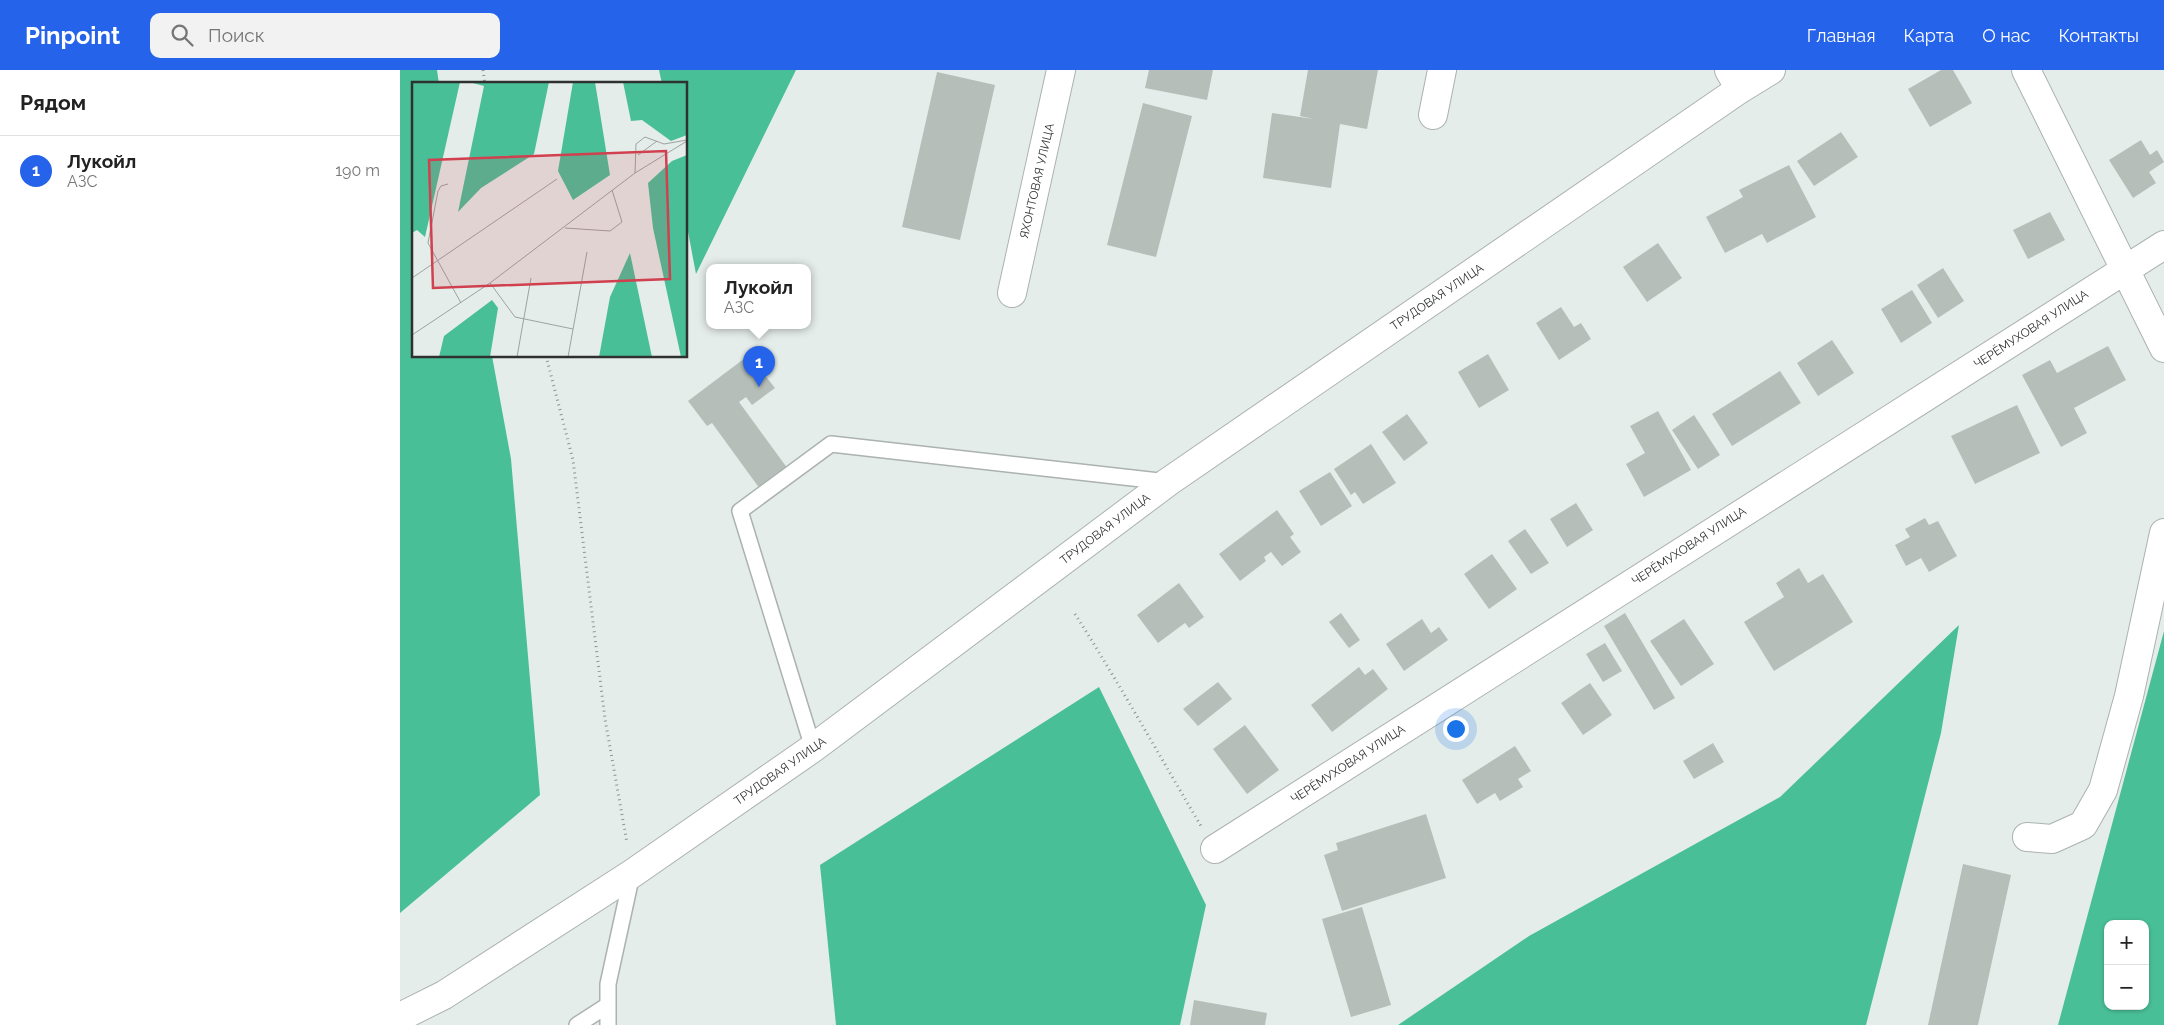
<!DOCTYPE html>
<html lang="ru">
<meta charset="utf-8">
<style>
body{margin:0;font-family:Raleway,sans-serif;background:#f2f2f2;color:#222}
.controls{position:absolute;right:15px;bottom:15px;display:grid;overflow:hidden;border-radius:10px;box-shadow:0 1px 4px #0004}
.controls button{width:45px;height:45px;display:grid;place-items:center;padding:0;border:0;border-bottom:1px solid #e0e0e0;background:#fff;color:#222;font:25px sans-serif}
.you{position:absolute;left:1055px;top:658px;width:18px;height:18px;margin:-12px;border:4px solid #fff;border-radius:50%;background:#1a73e8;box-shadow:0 0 0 8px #1a73e833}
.badge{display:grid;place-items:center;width:32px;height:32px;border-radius:50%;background:#2563eb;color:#fff;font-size:16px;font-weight:700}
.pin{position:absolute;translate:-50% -41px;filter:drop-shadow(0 1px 2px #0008)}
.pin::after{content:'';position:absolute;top:26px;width:18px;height:15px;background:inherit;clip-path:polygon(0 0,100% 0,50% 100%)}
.popup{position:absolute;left:306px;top:194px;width:105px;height:65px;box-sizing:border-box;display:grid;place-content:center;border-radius:10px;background:#fff;filter:drop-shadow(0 1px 4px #0005);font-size:16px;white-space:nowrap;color:#767676}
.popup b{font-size:19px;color:#222}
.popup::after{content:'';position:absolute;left:50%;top:100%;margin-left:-10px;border:10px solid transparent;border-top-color:#fff}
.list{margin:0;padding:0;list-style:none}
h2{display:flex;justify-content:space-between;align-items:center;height:65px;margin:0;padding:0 20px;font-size:21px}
h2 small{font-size:16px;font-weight:400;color:#767676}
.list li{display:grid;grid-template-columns:32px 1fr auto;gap:15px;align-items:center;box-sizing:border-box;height:70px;padding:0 20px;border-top:1px solid #e0e0e0}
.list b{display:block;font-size:19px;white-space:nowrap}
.list p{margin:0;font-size:16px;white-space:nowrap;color:#767676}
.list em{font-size:16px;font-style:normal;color:#767676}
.icon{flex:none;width:28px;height:28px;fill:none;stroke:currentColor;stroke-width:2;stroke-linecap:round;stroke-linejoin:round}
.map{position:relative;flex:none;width:1764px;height:955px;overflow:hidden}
header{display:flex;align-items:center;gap:30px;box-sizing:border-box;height:70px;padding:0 25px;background:#2563eb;color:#fff}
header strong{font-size:24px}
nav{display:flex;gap:28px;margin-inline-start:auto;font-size:18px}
.search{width:350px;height:45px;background:#f2f2f2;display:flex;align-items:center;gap:12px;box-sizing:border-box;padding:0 18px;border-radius:10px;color:#767676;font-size:19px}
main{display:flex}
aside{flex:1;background:#fff}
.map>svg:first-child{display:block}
.forest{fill:#49bf98;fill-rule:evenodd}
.building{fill:#b6beba}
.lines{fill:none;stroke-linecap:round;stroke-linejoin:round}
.service-casing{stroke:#abb2af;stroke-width:18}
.minor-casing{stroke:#abb2af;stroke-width:30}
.primary-casing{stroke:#abb2af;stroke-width:30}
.path{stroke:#8e9492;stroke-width:3;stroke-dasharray:1 4;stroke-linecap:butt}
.service{stroke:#fff;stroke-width:15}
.minor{stroke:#fff;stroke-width:28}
.primary{stroke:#fff;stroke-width:28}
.labels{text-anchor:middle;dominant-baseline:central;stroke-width:4;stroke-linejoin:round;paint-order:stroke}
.street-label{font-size:12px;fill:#2e3130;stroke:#fff}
.inset-road{fill:none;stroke:#9ca2a0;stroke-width:1}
.view{fill:#d0404f;fill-opacity:0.15;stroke:#d0404f;stroke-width:2.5}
.inset-edge{fill:none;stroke:#2e3130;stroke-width:2.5}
</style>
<header>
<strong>Pinpoint</strong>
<div class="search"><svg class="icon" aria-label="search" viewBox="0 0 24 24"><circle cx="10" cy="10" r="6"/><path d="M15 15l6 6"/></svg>Поиск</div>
<nav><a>Главная</a><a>Карта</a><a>О нас</a><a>Контакты</a></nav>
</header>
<main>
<aside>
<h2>Рядом<small></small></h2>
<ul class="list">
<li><span class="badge">1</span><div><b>Лукойл</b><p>АЗС</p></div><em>190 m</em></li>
</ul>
</aside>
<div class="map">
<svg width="1764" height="955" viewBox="0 0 1764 955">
<rect width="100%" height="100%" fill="#e5edea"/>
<!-- forest -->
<path class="forest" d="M 0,0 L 37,0 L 39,14 L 14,14 L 14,286 L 92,286 L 111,389 L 140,725 L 0,843 Z
M 259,0 L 396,0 L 296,204 L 286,151 L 286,14 L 262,14 Z
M 1559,555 L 1541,663 L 1466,955 L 998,955 L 1129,866 L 1380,727 Z
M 1764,561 L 1764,955 L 1658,955 ZM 1708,854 L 1745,854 L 1745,936 L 1708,936 Z
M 699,617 L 806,835 L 780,955 L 436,955 L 420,795 Z"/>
<!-- building -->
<path class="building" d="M 749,0 L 813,0 L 807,30 L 745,18 Z
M 908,0 L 978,0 L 967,59 L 940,54 L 931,118 L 863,108 L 872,43 L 914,49 L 900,46 Z
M 1541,0 L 1553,0 L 1572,33 L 1530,57 L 1508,19 Z
M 537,2 L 595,15 L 560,170 L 502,157 Z
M 743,33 L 792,46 L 756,187 L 707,175 Z
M 1441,62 L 1458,87 L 1414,116 L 1397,91 Z
M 1741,70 L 1750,85 L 1757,80 L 1764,92 L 1749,102 L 1756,113 L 1733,128 L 1709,90 Z
M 1389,95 L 1416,147 L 1367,173 L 1362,164 L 1325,183 L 1306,147 L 1343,127 L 1339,120 Z
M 1650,142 L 1665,170 L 1628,189 L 1613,160 Z
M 1258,173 L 1282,208 L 1247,232 L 1223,197 Z
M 1543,198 L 1564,231 L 1538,248 L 1517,215 Z
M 1512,220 L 1532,253 L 1501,273 L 1481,239 Z
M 1161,237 L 1174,257 L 1181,253 L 1191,269 L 1159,290 L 1136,253 Z
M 1432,270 L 1454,303 L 1418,326 L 1397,293 Z
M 1708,276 L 1726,310 L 1674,338 L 1687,363 L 1661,377 L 1622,305 L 1650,290 L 1657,303 Z
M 1088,284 L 1109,320 L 1079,338 L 1058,302 Z
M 349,285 L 375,318 L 352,335 L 346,327 L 339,332 L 396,410 L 368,430 L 312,353 L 307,356 L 288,331 Z
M 1380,301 L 1401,333 L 1332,376 L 1312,344 Z
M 1617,335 L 1640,383 L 1575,414 L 1551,366 Z
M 1258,341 L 1291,400 L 1244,427 L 1226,394 L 1245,383 L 1230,356 Z
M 1007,344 L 1028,373 L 1004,391 L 982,362 Z
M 1294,345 L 1320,385 L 1298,399 L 1272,360 Z
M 971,374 L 996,413 L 963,434 L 955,422 L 951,425 L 934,399 Z
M 930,402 L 952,436 L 921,456 L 899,421 Z
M 1176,433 L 1193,460 L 1167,477 L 1150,449 Z
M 877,440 L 894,464 L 890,467 L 901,482 L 882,496 L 871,482 L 864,487 L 866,491 L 840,511 L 819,484 Z
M 1525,448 L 1529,455 L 1538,451 L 1557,486 L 1529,502 L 1521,488 L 1506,496 L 1495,475 L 1510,467 L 1505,459 Z
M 1125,459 L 1149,493 L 1131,504 L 1108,471 Z
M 1092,484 L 1117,519 L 1089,539 L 1064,504 Z
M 1399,498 L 1408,513 L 1423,504 L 1453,552 L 1374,601 L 1344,552 L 1384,527 L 1376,513 Z
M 779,513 L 804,547 L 789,558 L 785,553 L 758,573 L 737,545 Z
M 941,543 L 960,570 L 949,578 L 929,552 Z
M 1225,543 L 1275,628 L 1254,640 L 1204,556 Z
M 1022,549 L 1031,563 L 1039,557 L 1048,570 L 1004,601 L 986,574 Z
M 1284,549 L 1314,594 L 1281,616 L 1250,571 Z
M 1205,573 L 1222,601 L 1203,612 L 1186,584 Z
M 959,597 L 965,605 L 973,599 L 988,619 L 932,662 L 911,635 Z
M 818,612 L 832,629 L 798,656 L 783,639 Z
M 1190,613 L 1212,645 L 1183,665 L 1161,633 Z
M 845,655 L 879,700 L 847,724 L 813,679 Z
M 1313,673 L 1324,692 L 1294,709 L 1283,691 Z
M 1115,676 L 1131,701 L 1118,709 L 1123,717 L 1100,731 L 1095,723 L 1077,734 L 1062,710 Z
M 1026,744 L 1046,808 L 942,841 L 924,785 L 938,780 L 936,773 Z
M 1563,794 L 1611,805 L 1578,955 L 1528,955 Z
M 962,837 L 991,935 L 951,947 L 922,849 Z
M 794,930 L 867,943 L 865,955 L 790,955 Z"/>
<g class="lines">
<defs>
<path id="service" d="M 413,678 L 340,441 L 431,374 L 768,412
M 177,955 L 208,935
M 208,955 L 208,914 L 232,804"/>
<path id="minor" d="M 1329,0 L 1340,19
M 1626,0 L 1764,278
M 1033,45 L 1042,0
M 612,223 L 661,0
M 1627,767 L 1652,769 L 1683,755 L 1703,720 L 1729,626 L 1764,463
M 815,779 L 1764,175"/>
<path id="primary" d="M 0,947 L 44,925 L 233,803 L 413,678 L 768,412 L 1340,19 L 1371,0"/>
</defs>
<!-- service casing -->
<use href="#service" class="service-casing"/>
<!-- minor casing -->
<use href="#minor" class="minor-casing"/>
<!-- primary casing -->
<use href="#primary" class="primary-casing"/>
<!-- path -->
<path class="path" d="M 83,0 L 85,14
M 146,286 L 173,390 L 205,649 L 227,773
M 675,544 C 719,613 759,685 801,756"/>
<!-- service -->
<use href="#service" class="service"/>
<!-- minor -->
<use href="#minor" class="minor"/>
<!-- primary -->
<use href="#primary" class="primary"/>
</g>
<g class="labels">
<!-- street labels -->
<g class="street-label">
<text transform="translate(637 111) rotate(-77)">ЯХОНТОВАЯ УЛИЦА</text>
<text transform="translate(1037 227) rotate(-34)">ТРУДОВАЯ УЛИЦА</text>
<text transform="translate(1631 259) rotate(-33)">ЧЕРЁМУХОВАЯ УЛИЦА</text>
<text transform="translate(705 459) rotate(-37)">ТРУДОВАЯ УЛИЦА</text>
<text transform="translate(1289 476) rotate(-33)">ЧЕРЁМУХОВАЯ УЛИЦА</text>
<text transform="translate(948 694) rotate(-33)">ЧЕРЁМУХОВАЯ УЛИЦА</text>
<text transform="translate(380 701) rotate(-35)">ТРУДОВАЯ УЛИЦА</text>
</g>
</g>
<!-- overview -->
<g transform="translate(12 12)">
<rect width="275" height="275" fill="#e5edea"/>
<path d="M 0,0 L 48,0 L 13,155 L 5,148 L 0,151 ZM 57,0 L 137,0 L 122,72 L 69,106 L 46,130 L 72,4 ZM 161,0 L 183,0 L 198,93 L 161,118 L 146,89 ZM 211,0 L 275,0 L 275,53 L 259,59 L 230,38 L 219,39 ZM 275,73 L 275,275 L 269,275 L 241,146 L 236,101 L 260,79 ZM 218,171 L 240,275 L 187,275 L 198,215 ZM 80,218 L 86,226 L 78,275 L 27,275 L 32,254 Z" fill="#49bf98"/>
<path class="inset-road" d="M 226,73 L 245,59M 223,91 L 224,62 L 233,55 L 252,62 L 275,58M 36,102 L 29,104 L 26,109 L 16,161 L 49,221M 153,146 L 198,149 L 210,140 L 200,108M 0,196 L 145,97M 78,201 L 103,235 L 161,247M 0,253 L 78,201 L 223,91 L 275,59M 105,275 L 119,196M 156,275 L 175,170"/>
<path class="view" d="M 254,69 L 258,197 L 21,206 L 17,78 Z"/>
<rect width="275" height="275" class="inset-edge"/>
</g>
</svg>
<div class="controls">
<button>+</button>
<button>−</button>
</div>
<div class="you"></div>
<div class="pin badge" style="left:359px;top:317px">1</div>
<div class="popup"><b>Лукойл</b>АЗС</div>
</div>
</main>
